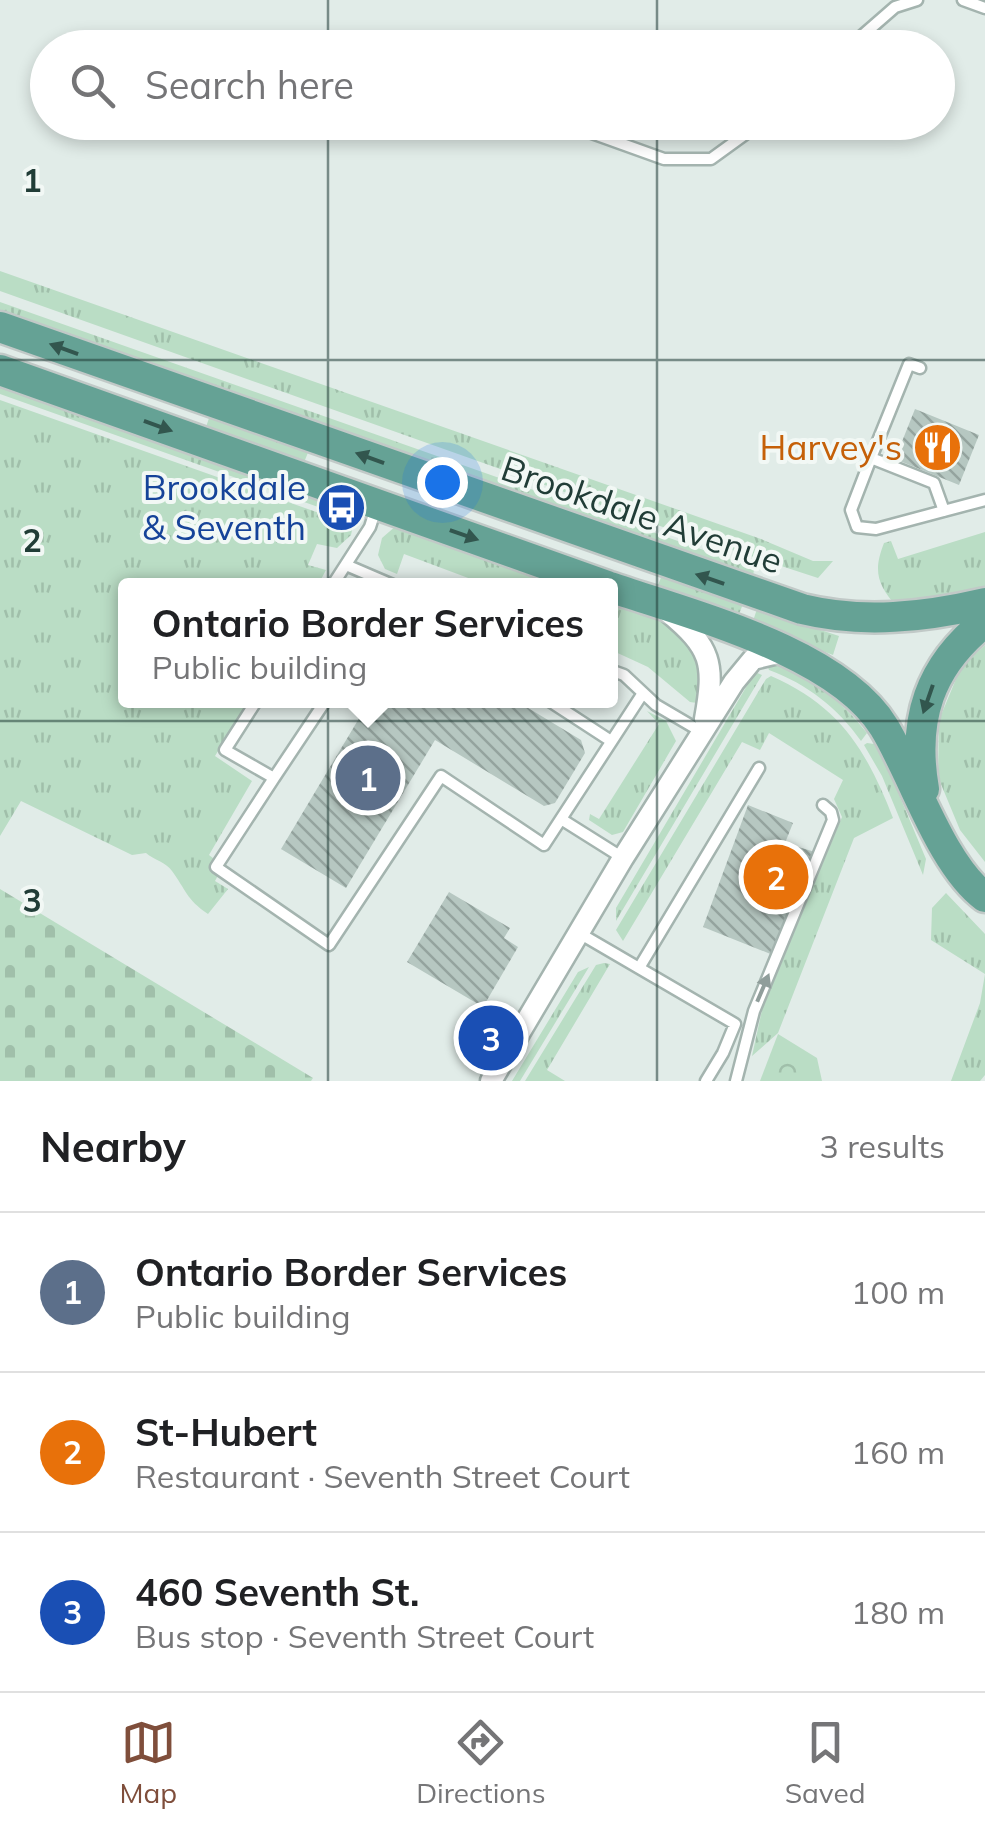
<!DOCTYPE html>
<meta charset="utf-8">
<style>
body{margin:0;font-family:Mulish,sans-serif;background:#f2f2f2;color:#202124}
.you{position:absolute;left:442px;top:482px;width:35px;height:35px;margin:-25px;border:8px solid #fff;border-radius:50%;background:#1a73e8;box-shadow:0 0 0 15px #1a73e833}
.badge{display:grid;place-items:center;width:65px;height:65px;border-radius:50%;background:#7f4e3b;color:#fff;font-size:32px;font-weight:700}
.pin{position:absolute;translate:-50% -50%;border:5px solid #fff;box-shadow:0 2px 10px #0006}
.popup{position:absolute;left:118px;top:578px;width:500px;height:130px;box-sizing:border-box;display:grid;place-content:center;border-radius:10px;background:#fff;filter:drop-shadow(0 2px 8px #0005);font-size:32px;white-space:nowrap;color:#757577}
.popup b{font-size:38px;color:#202124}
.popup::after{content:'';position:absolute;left:50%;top:100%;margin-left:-20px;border:20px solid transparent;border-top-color:#fff}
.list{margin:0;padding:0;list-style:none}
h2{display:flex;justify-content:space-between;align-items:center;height:130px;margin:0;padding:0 40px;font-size:42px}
h2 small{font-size:32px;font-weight:400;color:#757577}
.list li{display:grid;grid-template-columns:65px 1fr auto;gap:30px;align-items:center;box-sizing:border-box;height:160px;padding:0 40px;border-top:2px solid #e0e0e0}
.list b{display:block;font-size:38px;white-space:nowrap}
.list p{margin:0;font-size:32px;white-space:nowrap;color:#757577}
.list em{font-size:32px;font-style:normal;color:#757577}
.icon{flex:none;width:55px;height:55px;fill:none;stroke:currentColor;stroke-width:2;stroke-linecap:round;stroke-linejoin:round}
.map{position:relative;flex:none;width:985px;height:1081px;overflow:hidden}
.search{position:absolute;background:#fff;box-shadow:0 5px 15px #0003;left:30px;right:30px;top:30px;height:110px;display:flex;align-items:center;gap:25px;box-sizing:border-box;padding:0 35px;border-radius:55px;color:#757577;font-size:38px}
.sheet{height:610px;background:#fff}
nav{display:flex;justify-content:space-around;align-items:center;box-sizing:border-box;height:140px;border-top:2px solid #e0e0e0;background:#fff;font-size:28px;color:#757577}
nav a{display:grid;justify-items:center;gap:5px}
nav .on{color:#7f4e3b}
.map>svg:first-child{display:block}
.grass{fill:url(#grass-tufts)}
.forest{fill:url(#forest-crowns)}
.cemetery{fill:url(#cemetery-stones)}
.building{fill:url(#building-back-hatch)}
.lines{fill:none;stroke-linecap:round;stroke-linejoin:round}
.lane-casing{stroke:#a4b4af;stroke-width:15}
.street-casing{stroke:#a4b4af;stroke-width:25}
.primary-casing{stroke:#c1c9c7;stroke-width:35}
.lane{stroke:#fff;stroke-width:10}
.street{stroke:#fff;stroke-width:20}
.primary{stroke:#65a295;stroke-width:30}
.oneway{fill:#32564e}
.oneway2{fill:#909e9b}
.grid{fill:none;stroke:#213d37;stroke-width:2.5;stroke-opacity:0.55}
.labels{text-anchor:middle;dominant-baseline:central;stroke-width:8;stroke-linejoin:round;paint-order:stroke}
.food-label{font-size:35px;fill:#c56008;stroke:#f2f8f5;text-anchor:end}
.transit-label{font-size:35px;fill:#164399;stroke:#f2f8f5;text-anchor:end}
.street-label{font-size:35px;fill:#213d37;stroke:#f2f8f5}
.grid-label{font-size:32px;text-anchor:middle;font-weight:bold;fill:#213d37;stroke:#f2f8f5;stroke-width:8;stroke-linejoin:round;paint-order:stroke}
</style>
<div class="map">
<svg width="985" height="1081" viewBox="0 0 985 1081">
<defs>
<pattern id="grass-tufts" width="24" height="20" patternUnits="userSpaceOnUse" patternTransform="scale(2.5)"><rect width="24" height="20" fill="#baddc5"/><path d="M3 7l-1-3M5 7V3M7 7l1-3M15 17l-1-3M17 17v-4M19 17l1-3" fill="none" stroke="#a0bfaa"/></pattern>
<pattern id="forest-crowns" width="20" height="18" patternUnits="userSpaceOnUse" patternTransform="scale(2.5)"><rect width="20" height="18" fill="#baddc5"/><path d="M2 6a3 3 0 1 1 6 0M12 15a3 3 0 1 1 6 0" fill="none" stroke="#a0bfaa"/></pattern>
<pattern id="cemetery-stones" width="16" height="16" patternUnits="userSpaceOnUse" patternTransform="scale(2.5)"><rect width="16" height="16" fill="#baddc5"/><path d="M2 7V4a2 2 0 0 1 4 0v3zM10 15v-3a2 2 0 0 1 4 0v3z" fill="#a0bfaa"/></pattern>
<pattern id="building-back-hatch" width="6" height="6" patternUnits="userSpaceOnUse" patternTransform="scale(2.5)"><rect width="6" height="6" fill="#b6c7c1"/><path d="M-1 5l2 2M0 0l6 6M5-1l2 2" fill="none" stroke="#94a39e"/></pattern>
</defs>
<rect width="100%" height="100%" fill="#e1ece8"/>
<!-- grass -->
<path class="grass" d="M 0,271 L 761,539 L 813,561 L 833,561 L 818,578 L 674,531 L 0,291 Z
M 0,302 L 746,565 L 754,570 L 752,581 L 0,313 Z
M 0,384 L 348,508 L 352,519 L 0,394 Z
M 0,400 L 353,525 L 351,535 L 337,548 L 317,544 L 308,565 L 326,570 L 318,585 L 125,586 L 125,700 L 249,701 L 215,756 L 252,781 L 209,855 L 223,866 L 215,881 L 228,889 L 208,914 C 186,899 186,890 172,871 C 166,862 154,860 146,853 L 132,855 L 21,801 L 0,836 Z
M 210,415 L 309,450 L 303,465 L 205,430 Z
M 397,525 L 567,585 L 487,585 L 404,554 L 397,574 L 385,569 L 378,555 L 382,538 Z
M 985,532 L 985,588 L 897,607 C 877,584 873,571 884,543 L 891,541 L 898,559 Z
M 662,575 L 743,604 L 737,619 L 656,590 Z
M 610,601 C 630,608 654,613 671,625 C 695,641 708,676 697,703 L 690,702 L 648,667 L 611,650 Z
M 757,609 L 839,636 L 833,655 L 752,624 Z
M 985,645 L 985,862 L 960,830 L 938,777 L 939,720 L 961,667 Z
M 780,663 C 815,682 842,701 867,733 L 861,741 C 838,708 807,684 769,670 L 767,665 Z
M 755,672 L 762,675 L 616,921 L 616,908 Z
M 771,676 C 840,706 867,751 893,818 L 854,838 L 778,1033 L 752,1056 L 762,1010 L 842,817 L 834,799 L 843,780 L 769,733 L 760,750 L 742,742 L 623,941 L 616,930 L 766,679 Z
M 647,711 L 666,721 L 676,741 L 623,832 L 612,835 L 589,820 L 590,814 L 599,819 L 659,724 Z
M 867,743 L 874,744 L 890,773 L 926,859 L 923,875 L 882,776 L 864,745 Z
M 946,893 L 985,934 L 985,1075 L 980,1081 L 951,1081 L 980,1003 L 985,974 L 931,940 L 932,908 Z
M 604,963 L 610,964 L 547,1070 L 565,1081 L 525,1081 L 596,965 Z
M 589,967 L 520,1081 L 512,1081 L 578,972 Z"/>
<!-- forest -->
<path class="forest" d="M 778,1034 L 817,1058 L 822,1081 L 760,1081 Z"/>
<!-- cemetery -->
<path class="cemetery" d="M 0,889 L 313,1078 L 311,1081 L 0,1081 Z"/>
<!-- building -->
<path class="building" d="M 915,409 L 979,435 L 959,485 L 895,459 Z
M 370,700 L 515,700 L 581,740 L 585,753 L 555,803 L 544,806 L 435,740 L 346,888 L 281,849 Z
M 748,805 L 793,823 L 785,843 L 815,852 L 773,955 L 703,927 Z
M 449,892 L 510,928 L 504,938 L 518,947 L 483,1007 L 407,962 Z"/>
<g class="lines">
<defs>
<path id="lane" d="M 963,0 L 985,8
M 330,42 L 347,48
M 848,48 L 895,7 L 917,0
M 561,122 L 664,159 L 711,159 L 762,122
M 920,368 L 909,364 L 871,458 L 934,483 L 944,511
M 871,458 L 851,510 L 857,527 L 876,529 L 985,500
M 346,565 L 395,586
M 332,586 L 370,527 L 377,505
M 610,670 L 624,675 L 656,705 L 702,732
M 257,700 L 225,750 L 274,778 L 326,700
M 548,700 L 611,741
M 274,778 L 216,867 L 329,945 L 441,776 L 544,845 L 643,693
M 561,819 L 623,858
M 579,933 L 735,1024 L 723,1053 L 706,1081
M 639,968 L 759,768
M 736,1081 L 754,1011 L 833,820 L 831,812 L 823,805"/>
<path id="street" d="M 667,611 C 712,648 715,663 705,719
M 491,1081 L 623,858 L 734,682 L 753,659 L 782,652"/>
<path id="primary" d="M 0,327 L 802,609 C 863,624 925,617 985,603
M 0,370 L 607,586
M 610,587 C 692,615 838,652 884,727 C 913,774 941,865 985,897
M 924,789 C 912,720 929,666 985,622"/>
</defs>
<!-- lane casing -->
<use href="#lane" class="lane-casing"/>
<!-- street casing -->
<use href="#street" class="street-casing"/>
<!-- primary casing -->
<use href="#primary" class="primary-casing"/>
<!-- lane -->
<use href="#lane" class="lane"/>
<!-- street -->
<use href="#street" class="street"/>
<!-- primary -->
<use href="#primary" class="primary"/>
</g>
<!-- one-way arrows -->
<defs><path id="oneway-solid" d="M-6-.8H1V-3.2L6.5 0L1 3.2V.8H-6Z" transform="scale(2.5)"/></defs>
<g class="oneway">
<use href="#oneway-solid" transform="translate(64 349) rotate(-160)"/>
<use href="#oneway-solid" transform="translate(158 426) rotate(20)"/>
<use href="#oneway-solid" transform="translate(370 458) rotate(-160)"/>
<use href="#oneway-solid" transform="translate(464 535) rotate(19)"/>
<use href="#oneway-solid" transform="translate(710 579) rotate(-161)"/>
<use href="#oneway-solid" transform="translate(928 699) rotate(109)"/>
</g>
<use class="oneway2" href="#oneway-solid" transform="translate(763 988) rotate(-67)"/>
<!-- grid -->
<path class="grid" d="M 328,0 L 328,48M 657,0 L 657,48M 328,122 L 328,1081M 657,122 L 657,1081M 0,360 L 985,360M 0,721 L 985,721"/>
<!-- icons -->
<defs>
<symbol id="restaurant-disc" viewBox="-11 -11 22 22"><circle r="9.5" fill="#e8710a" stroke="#f2f8f5"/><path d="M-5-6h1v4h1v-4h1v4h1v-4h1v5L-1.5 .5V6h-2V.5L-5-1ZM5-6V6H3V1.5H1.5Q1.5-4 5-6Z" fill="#fff"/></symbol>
<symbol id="bus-disc" viewBox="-11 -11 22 22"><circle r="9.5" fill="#1a4fb4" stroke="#f2f8f5"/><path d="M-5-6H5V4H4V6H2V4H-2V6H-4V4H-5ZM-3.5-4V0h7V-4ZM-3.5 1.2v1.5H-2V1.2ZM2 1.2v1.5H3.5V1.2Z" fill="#fff"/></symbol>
</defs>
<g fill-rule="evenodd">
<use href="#restaurant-disc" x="910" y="420" width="55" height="55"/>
<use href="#bus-disc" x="314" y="480" width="55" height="55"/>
</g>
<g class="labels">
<!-- food labels -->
<g class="food-label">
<text x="902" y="447">Harvey's</text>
</g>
<!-- transit labels -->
<g class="transit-label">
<text x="306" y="487">Brookdale<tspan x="306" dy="40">&amp; Seventh</tspan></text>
</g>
<!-- street labels -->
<g class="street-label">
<text transform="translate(642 514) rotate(19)">Brookdale Avenue</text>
</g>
</g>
<g class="grid-label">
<text x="32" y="192">1</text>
<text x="32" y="552">2</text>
<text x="32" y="912">3</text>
</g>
</svg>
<div class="you"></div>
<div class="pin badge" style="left:368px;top:778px;background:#5c6f8a">1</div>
<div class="popup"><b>Ontario Border Services</b>Public building</div>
<div class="pin badge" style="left:776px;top:877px;background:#e8710a">2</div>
<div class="pin badge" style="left:491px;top:1038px;background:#1a4fb4">3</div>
<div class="search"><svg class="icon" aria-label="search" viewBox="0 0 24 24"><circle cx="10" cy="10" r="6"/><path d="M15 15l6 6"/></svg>Search here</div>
</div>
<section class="sheet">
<h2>Nearby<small>3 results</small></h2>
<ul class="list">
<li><span class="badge" style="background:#5c6f8a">1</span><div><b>Ontario Border Services</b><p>Public building</p></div><em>100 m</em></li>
<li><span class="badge" style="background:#e8710a">2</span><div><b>St-Hubert</b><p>Restaurant · Seventh Street Court</p></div><em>160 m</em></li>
<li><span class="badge" style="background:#1a4fb4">3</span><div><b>460 Seventh St.</b><p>Bus stop · Seventh Street Court</p></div><em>180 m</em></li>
</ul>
</section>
<nav>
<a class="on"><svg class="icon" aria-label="map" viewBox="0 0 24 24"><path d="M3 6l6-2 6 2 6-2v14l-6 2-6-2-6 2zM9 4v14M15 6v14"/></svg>Map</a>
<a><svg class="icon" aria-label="directions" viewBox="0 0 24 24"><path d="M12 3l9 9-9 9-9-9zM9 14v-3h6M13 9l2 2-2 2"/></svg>Directions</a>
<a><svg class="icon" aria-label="saved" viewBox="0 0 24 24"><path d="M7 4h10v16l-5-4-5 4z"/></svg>Saved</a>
</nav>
